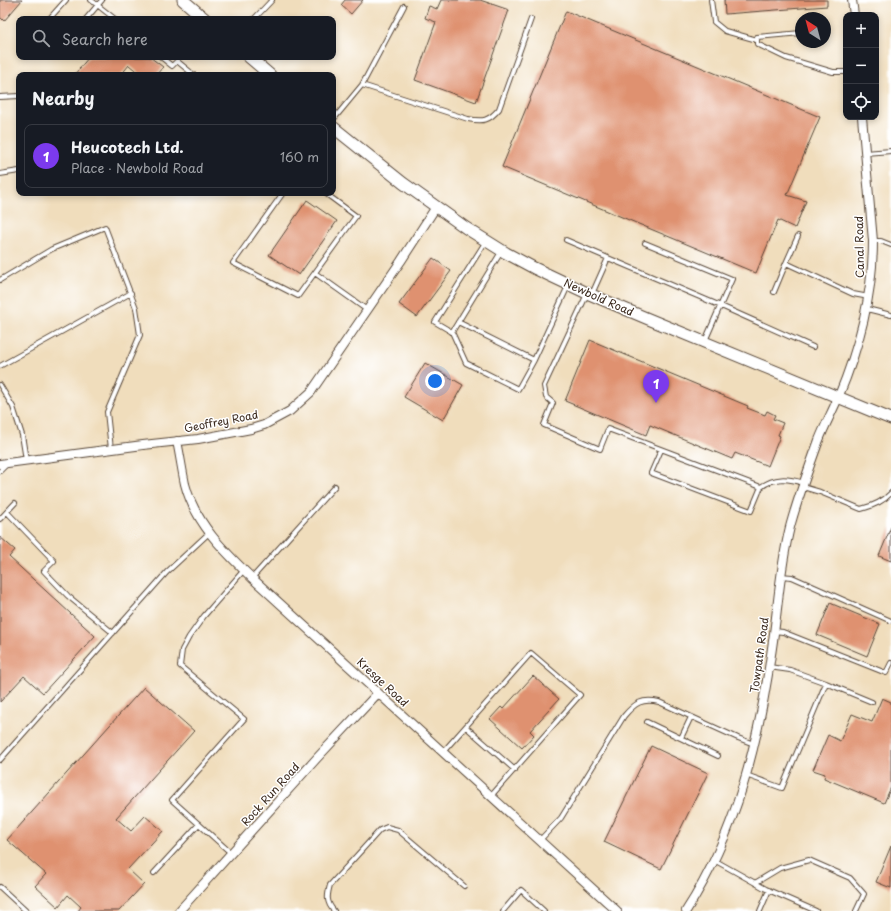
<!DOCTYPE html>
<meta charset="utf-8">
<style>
body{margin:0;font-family:"Playpen Sans",sans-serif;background:#20242c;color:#f1f3f6}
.controls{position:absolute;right:12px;top:12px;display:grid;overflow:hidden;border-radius:8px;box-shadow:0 2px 6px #0003}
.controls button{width:36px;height:36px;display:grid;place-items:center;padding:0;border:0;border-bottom:1px solid #363941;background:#171b24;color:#f1f3f6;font:20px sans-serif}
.compass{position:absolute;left:795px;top:12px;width:36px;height:36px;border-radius:50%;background:#171b24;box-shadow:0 2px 6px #0003;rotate:324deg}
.you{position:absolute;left:435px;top:381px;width:14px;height:14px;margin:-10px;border:3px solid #fff;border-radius:50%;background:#1a73e8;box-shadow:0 0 0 6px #1a73e833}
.badge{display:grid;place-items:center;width:26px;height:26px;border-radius:50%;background:#7c3aed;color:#fff;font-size:13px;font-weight:700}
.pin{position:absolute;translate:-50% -33px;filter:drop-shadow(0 1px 2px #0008)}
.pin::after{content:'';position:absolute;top:21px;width:14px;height:12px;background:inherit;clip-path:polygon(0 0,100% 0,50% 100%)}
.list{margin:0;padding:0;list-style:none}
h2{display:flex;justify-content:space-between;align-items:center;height:52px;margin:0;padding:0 16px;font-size:17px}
h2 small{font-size:13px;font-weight:400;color:#9ea1a6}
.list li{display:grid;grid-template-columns:26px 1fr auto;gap:12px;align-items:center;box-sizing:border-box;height:64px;margin:0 8px 8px;padding:0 8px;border:1px solid #363941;border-radius:8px}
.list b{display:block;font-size:15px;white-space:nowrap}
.list p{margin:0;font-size:13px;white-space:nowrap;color:#9ea1a6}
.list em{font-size:13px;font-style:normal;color:#9ea1a6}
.icon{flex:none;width:22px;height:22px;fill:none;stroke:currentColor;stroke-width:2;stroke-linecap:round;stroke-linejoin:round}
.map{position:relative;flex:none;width:891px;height:911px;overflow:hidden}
.search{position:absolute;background:#171b24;box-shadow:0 2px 6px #0003;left:16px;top:16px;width:320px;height:44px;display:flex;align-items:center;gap:10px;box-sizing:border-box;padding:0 14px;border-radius:8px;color:#9ea1a6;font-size:15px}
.panel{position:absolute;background:#171b24;box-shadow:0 2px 6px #0003;left:16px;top:72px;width:320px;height:124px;border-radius:8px}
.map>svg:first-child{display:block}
.building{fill:#df916f}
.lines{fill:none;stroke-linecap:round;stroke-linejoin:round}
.lane-casing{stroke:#564536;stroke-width:6}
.street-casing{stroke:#564536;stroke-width:10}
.secondary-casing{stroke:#564536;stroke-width:13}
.lane{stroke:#fff;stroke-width:4}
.street{stroke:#fff;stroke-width:8}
.secondary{stroke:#fff;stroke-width:11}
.labels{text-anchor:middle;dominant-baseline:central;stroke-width:3;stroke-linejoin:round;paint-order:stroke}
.street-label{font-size:11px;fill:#3b2a1e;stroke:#fff}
</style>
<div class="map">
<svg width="891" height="911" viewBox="0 0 891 911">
<rect width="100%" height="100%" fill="#fff"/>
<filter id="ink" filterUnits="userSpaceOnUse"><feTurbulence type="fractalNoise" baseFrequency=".025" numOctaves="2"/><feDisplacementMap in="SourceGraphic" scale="8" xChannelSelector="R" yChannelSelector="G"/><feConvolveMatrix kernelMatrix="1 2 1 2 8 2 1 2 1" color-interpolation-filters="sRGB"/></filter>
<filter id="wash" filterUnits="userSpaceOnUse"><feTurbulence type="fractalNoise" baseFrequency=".012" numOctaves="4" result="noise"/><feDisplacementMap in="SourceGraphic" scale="16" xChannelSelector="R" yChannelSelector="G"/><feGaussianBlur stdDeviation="0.9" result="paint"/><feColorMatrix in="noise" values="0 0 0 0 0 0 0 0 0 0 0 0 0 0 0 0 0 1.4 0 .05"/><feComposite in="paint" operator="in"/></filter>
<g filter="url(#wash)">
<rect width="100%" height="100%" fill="#f0ddbc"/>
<g id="blocks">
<!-- building -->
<path class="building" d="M 0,0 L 22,0 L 4,21 L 0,17 Z
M 345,0 L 363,0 L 351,14 L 341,5 Z
M 441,0 L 480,0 L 509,10 L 476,102 L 415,80 L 436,22 L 425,18 L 429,6 L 437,9 Z
M 724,0 L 827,0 L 827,6 L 725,14 Z
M 566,11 L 820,117 L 787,195 L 806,201 L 795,228 L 778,220 L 756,273 L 502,167 Z
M 89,57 L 150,57 L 163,67 L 156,75 L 141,75 L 129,65 L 121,75 L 74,75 Z
M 307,200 L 337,221 L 299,275 L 269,255 Z
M 433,258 L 451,271 L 417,317 L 399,304 Z
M 590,340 L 748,406 L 747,408 L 765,415 L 767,411 L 775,415 L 773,419 L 783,423 L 778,435 L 780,436 L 768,466 L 735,453 L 732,459 L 650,425 L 646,435 L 565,401 Z
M 425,363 L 463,385 L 443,420 L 404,397 Z
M 891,527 L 891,561 L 879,556 Z
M 0,537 L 15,550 L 9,557 L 95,636 L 43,693 L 24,676 L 0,702 Z
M 830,603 L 880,624 L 867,656 L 817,635 Z
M 533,676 L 559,699 L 530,731 L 534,735 L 522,748 L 490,719 L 501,707 L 503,709 Z
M 144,687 L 194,731 L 116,818 L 131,831 L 145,816 L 163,831 L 128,869 L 144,884 L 119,911 L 78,911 L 81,907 L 68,895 L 58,907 L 35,886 L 46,874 L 7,840 Z
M 882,698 L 891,702 L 891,787 L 884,803 L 824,778 L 825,774 L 813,770 L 828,735 L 840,741 L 852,714 L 872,722 Z
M 651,746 L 708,773 L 661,869 L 604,842 Z
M 891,846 L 891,888 L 876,882 Z"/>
</g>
</g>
<g filter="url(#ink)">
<use href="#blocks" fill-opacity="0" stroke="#564536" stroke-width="1"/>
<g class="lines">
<defs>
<path id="lane" d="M 91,0 L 115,19
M 711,0 L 714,22 L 725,31 L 757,40
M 49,19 L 66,0
M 86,19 L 102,0
M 254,19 L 272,0
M 801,33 L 757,37 L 757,44 L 786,58 L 833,72 L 846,72
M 161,57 L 172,66 L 177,61 L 194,75
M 362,85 L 404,6
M 0,97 L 19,96
M 333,120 L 362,85 L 468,119 C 483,122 489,121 499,109 L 531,19
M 865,153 L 891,151
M 0,174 L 19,171
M 283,193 L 233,263 L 298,296 L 356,216 L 325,193
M 566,240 L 608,258
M 486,241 L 435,322 L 452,332 L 466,363 L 518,389 L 534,360 L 568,286
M 873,241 L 881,241 L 891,245
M 645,243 L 732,279 L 705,341
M 786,263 L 798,236
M 315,273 L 367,310
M 0,280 L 52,249 L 105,227 L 136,308 L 140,335 L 107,412 L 111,449
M 774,292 L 786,263 L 853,294 L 869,297
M 587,294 L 544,386 L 546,397 L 553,403 L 544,425 L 600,449 L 608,429 L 761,487 C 775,477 787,478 804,483
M 592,294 L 608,258 L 721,306 L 813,347
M 867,309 L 891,315
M 458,322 L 534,360
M 452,332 L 501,252
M 0,366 L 131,293
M 0,385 L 13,407 L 22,435 L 26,460
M 661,450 L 651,473 L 751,511 L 761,487
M 0,471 L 7,464
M 803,487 L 820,492 L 861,509 C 873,506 883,502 891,493
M 7,512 L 54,561 L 44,571 L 68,596 L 113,633
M 0,519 L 15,503
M 781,576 L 792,577 L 891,621
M 252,578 L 335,486
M 774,631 L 783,632 L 886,673 L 891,663
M 769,667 L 790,670 L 826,683
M 647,722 L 718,756
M 466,727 L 515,770
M 681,738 L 691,717
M 443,752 L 531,653 L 580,695 L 491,796
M 0,760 L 167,572 L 209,533
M 746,775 L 782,788 L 826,683 L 872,702
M 540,840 L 561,818 L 624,716 C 635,703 642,698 659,702 L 738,738 L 754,744
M 231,853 L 172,800 L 244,719 L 180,666 L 182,650 L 189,637 L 204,616 L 244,570
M 714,860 L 766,889 L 816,911
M 154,873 L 199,824
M 755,883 L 780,868 L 809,860 L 850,878 L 864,894 L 856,911
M 0,887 L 26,911
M 334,911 C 326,902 327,896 330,885 L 380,830 L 387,827 L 398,830 L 464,886
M 503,911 L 521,890 L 544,911
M 760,911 L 769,890"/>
<path id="street" d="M 852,0 L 854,15
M 177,441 C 180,455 182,470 185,484 C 195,523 224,551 252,578 L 617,911
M 0,464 L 143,445 L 198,439 L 251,429 L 264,425 L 290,411 L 311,392 L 401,261 L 436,207
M 179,911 L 317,758 L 378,693
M 686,911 C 737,832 759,740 772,648 C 778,608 780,567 790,527 C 798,497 809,468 819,440 C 825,425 832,412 838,398 C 859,348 873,295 873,241 L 862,117"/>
<path id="secondary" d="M 183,0 L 205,19
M 249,57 L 270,75
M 333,127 L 403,183 L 466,228 L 506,253 L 534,268 L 587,293 L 646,318 L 891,419"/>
</defs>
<!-- lane casing -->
<use href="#lane" class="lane-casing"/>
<!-- street casing -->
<use href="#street" class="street-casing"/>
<!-- secondary casing -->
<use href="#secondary" class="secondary-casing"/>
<!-- lane -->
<use href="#lane" class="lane"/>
<!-- street -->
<use href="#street" class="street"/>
<!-- secondary -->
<use href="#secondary" class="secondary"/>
</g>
</g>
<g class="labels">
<!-- street labels -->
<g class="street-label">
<text transform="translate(859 247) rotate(-91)">Canal Road</text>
<text transform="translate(599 297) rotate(24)">Newbold Road</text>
<text transform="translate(221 421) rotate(-11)">Geoffrey Road</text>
<text transform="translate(759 655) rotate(-82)">Towpath Road</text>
<text transform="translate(383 682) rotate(43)">Kresge Road</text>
<text transform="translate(270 794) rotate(-48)">Rock Run Road</text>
</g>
</g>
</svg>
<div class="controls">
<button>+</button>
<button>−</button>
<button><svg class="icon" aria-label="locate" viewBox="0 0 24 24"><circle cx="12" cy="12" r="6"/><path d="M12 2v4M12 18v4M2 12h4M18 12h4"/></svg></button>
</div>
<svg class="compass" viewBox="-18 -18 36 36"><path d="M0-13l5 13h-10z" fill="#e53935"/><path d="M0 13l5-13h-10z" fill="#9ea1a6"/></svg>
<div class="you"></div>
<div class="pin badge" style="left:656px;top:403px">1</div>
<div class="search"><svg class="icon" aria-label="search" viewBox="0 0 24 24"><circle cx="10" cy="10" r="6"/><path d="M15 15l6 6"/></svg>Search here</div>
<section class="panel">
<h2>Nearby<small></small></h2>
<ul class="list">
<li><span class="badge">1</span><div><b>Heucotech Ltd.</b><p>Place · Newbold Road</p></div><em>160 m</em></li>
</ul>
</section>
</div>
